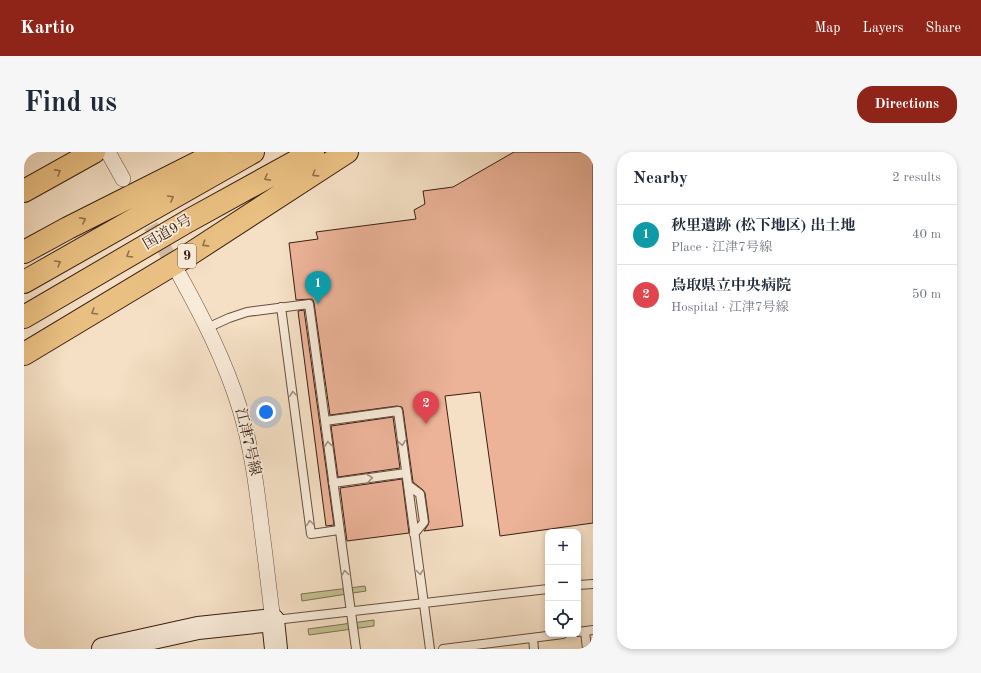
<!DOCTYPE html>
<meta charset="utf-8">
<style>
body{margin:0;font-family:"Old Standard TT","Noto Serif JP",serif;background:#f6f6f7;color:#1f2937}
.controls{position:absolute;right:12px;bottom:12px;display:grid;overflow:hidden;border-radius:8px;box-shadow:0 2px 6px #0003}
.controls button{width:36px;height:36px;display:grid;place-items:center;padding:0;border:0;border-bottom:1px solid #e0e1e3;background:#fff;color:#1f2937;font:20px sans-serif}
.you{position:absolute;left:242px;top:260px;width:14px;height:14px;margin:-10px;border:3px solid #fff;border-radius:50%;background:#1a73e8;box-shadow:0 0 0 6px #1a73e833}
.badge{display:grid;place-items:center;width:26px;height:26px;border-radius:50%;background:#8f2418;color:#fff;font-size:13px;font-weight:700}
.pin{position:absolute;translate:-50% -33px;filter:drop-shadow(0 1px 2px #0008)}
.pin::after{content:'';position:absolute;top:21px;width:14px;height:12px;background:inherit;clip-path:polygon(0 0,100% 0,50% 100%)}
.list{margin:0;padding:0;list-style:none}
h2{display:flex;justify-content:space-between;align-items:center;height:52px;margin:0;padding:0 16px;font-size:17px}
h2 small{font-size:13px;font-weight:400;color:#747a83}
.list li{display:grid;grid-template-columns:26px 1fr auto;gap:12px;align-items:center;box-sizing:border-box;height:60px;padding:0 16px;border-top:1px solid #e0e1e3}
.list b{display:block;font-size:15px;white-space:nowrap}
.list p{margin:0;font-size:13px;white-space:nowrap;color:#747a83}
.list em{font-size:13px;font-style:normal;color:#747a83}
.icon{flex:none;width:22px;height:22px;fill:none;stroke:currentColor;stroke-width:2;stroke-linecap:round;stroke-linejoin:round}
.map{position:relative;flex:none;width:569px;height:497px;overflow:hidden;border-radius:16px}
header{display:flex;align-items:center;gap:24px;box-sizing:border-box;height:56px;padding:0 20px;background:#8f2418;color:#fff}
header strong{font-size:19px}
nav{display:flex;gap:22px;margin-inline-start:auto;font-size:14px}
.intro{display:flex;align-items:center;justify-content:space-between;box-sizing:border-box;height:96px;padding:0 24px}
h1{margin:0;font-size:28px}
.button{padding:10px 18px;border-radius:16px;background:#8f2418;color:#fff;font-size:14px;font-weight:700}
main{display:flex;gap:24px;padding:0 24px}
aside{flex:1;background:#fff;border-radius:16px;box-shadow:0 2px 6px #0003}
.map>svg:first-child{display:block}
.green{fill:#c3c090;stroke:#7e7051}
.building{fill:#ecb399;stroke:#391f12}
.lines{fill:none;stroke-linecap:round;stroke-linejoin:round}
.street-tunnel{stroke:#cfb9a1;stroke-width:15;stroke-dasharray:15 8;stroke-linecap:butt}
.lane-casing{stroke:#684f3f;stroke-width:10}
.street-casing{stroke:#684f3f;stroke-width:16}
.secondary-casing{stroke:#391f12;stroke-width:24}
.primary-casing{stroke:#391f12;stroke-width:24}
.highway-casing{stroke:#391f12;stroke-width:24}
.lane{stroke:#f8ebd9;stroke-width:8}
.street{stroke:#f8ebd9;stroke-width:15}
.secondary{stroke:#f8ebd9;stroke-width:22}
.primary{stroke:#eac082;stroke-width:22}
.highway{stroke:#eac082;stroke-width:22}
.oneway{stroke:#92704a}
.oneway2{stroke:#a28f7f}
.labels{text-anchor:middle;dominant-baseline:central;stroke-width:3.5;stroke-linejoin:round;paint-order:stroke}
.shield{fill:#f8ebd9;stroke:#725c4e;stroke-width:1}
.shield-label{font-size:14px;font-weight:bold;fill:#391f12}
.street-label{font-size:15px;fill:#391f12;stroke:#f8ebd9}
</style>
<header>
<strong>Kartio</strong>
<nav><a>Map</a><a>Layers</a><a>Share</a></nav>
</header>
<div class="intro"><h1>Find us</h1><a class="button">Directions</a></div>
<main>
<div class="map">
<svg width="569" height="497" viewBox="0 0 569 497">
<rect width="100%" height="100%" fill="#f5e0c5"/>
<filter id="stains"><feTurbulence type="fractalNoise" baseFrequency=".005" numOctaves="4"/><feColorMatrix values="0 0 0 0 .2 0 0 0 0 .09 0 0 0 0 .02 0 0 0 .5 -.17"/></filter>
<radialGradient id="worn" r=".72"><stop offset=".6" stop-color="#630" stop-opacity="0"/><stop offset="1" stop-color="#630" stop-opacity=".3"/></radialGradient>
<!-- green -->
<path class="green" d="M 341,434 L 342,439 L 278,449 L 277,442 Z
M 350,468 L 350,474 L 285,483 L 284,477 Z"/>
<!-- building -->
<path class="building" d="M 490,0 L 569,0 L 569,371 L 476,384 L 456,240 L 421,244 L 439,374 L 400,379 L 404,373 L 405,370 L 401,341 L 399,338 L 389,330 L 379,258 L 378,255 L 373,254 L 306,263 L 290,151 L 289,148 L 287,147 L 272,148 L 265,91 L 294,87 L 292,80 L 392,67 L 390,58 L 401,52 L 399,39 L 429,35 Z
M 280,158 L 310,373 L 302,374 L 274,159 Z
M 369,265 L 376,316 L 314,325 L 307,274 Z
M 378,327 L 385,381 L 323,389 L 316,336 Z"/>
<g class="lines">
<!-- street-tunnel -->
<path class="street-tunnel" d="M 115,54 L 154,120"/>
<defs>
<path id="lane" d="M 257,155 L 287,382 L 315,378
M 183,176 L 205,166 L 223,160 L 285,152 L 301,269
M 309,331 L 382,321
M 384,333 L 396,342 L 400,370 L 390,382
M 554,433 L 569,432
M 251,468 L 524,437
M 561,479 L 563,497
M 554,480 L 569,478
M 509,486 L 510,497
M 332,497 L 301,269 L 374,259 L 406,497
M 419,497 L 539,482"/>
<path id="street" d="M 84,0 L 99,27
M 156,124 C 179,166 201,209 215,254 C 228,295 233,338 238,380 C 242,409 245,439 249,468"/>
<path id="secondary" d="M 79,497 L 174,476 L 249,468 L 252,497"/>
<path id="primary" d="M 0,39 L 70,0"/>
<path id="highway" d="M 0,100 L 44,76 L 195,0
M 0,130 L 229,0
M 0,165 L 164,69 L 289,0
M 0,202 L 163,104 L 323,0"/>
</defs>
<!-- lane casing -->
<use href="#lane" class="lane-casing"/>
<!-- street casing -->
<use href="#street" class="street-casing"/>
<!-- secondary casing -->
<use href="#secondary" class="secondary-casing"/>
<!-- primary casing -->
<use href="#primary" class="primary-casing"/>
<!-- highway casing -->
<use href="#highway" class="highway-casing"/>
<!-- lane -->
<use href="#lane" class="lane"/>
<!-- street -->
<use href="#street" class="street"/>
<!-- secondary -->
<use href="#secondary" class="secondary"/>
<!-- primary -->
<use href="#primary" class="primary"/>
<!-- highway -->
<use href="#highway" class="highway"/>
</g>
<!-- one-way arrows -->
<defs><path id="oneway-chevron" d="M-2-3.5L2.5 0L-2 3.5" fill="none" stroke-width="1.6" stroke-linecap="round" stroke-linejoin="round"/></defs>
<g class="oneway">
<use href="#oneway-chevron" transform="translate(34 20) rotate(-29)"/>
<use href="#oneway-chevron" transform="translate(291 22) rotate(147)"/>
<use href="#oneway-chevron" transform="translate(243 26) rotate(151)"/>
<use href="#oneway-chevron" transform="translate(147 46) rotate(-30)"/>
<use href="#oneway-chevron" transform="translate(59 68) rotate(-27)"/>
<use href="#oneway-chevron" transform="translate(181 92) rotate(147)"/>
<use href="#oneway-chevron" transform="translate(105 103) rotate(150)"/>
<use href="#oneway-chevron" transform="translate(34 111) rotate(-30)"/>
<use href="#oneway-chevron" transform="translate(70 160) rotate(149)"/>
</g>
<g class="oneway2">
<use href="#oneway-chevron" transform="translate(269 242) rotate(-97)"/>
<use href="#oneway-chevron" transform="translate(378 291) rotate(82)"/>
<use href="#oneway-chevron" transform="translate(304 292) rotate(-98)"/>
<use href="#oneway-chevron" transform="translate(346 326) rotate(-8)"/>
<use href="#oneway-chevron" transform="translate(286 371) rotate(-97)"/>
<use href="#oneway-chevron" transform="translate(396 420) rotate(82)"/>
<use href="#oneway-chevron" transform="translate(321 421) rotate(-98)"/>
</g>
<g class="labels">
<!-- shield labels -->
<rect class="shield" x="154" y="92" width="18" height="24" rx="3"/>
<g class="shield-label">
<text x="163" y="104">9</text>
</g>
<!-- street labels -->
<g class="street-label">
<text transform="translate(144 81) rotate(-30)">国道9号</text>
<text transform="translate(223 290) rotate(77)">江津7号線</text>
</g>
</g>
<rect width="100%" height="100%" filter="url(#stains)"/>
<rect width="100%" height="100%" fill="url(#worn)"/>
</svg>
<div class="controls">
<button>+</button>
<button>−</button>
<button><svg class="icon" aria-label="locate" viewBox="0 0 24 24"><circle cx="12" cy="12" r="6"/><path d="M12 2v4M12 18v4M2 12h4M18 12h4"/></svg></button>
</div>
<div class="you"></div>
<div class="pin badge" style="left:294px;top:152px;background:#0f9aa8">1</div>
<div class="pin badge" style="left:402px;top:272px;background:#e0444e">2</div>
</div>
<aside>
<h2>Nearby<small>2 results</small></h2>
<ul class="list">
<li><span class="badge" style="background:#0f9aa8">1</span><div><b>秋里遺跡 (松下地区) 出土地</b><p>Place · 江津7号線</p></div><em>40 m</em></li>
<li><span class="badge" style="background:#e0444e">2</span><div><b>鳥取県立中央病院</b><p>Hospital · 江津7号線</p></div><em>50 m</em></li>
</ul>
</aside>
</main>
